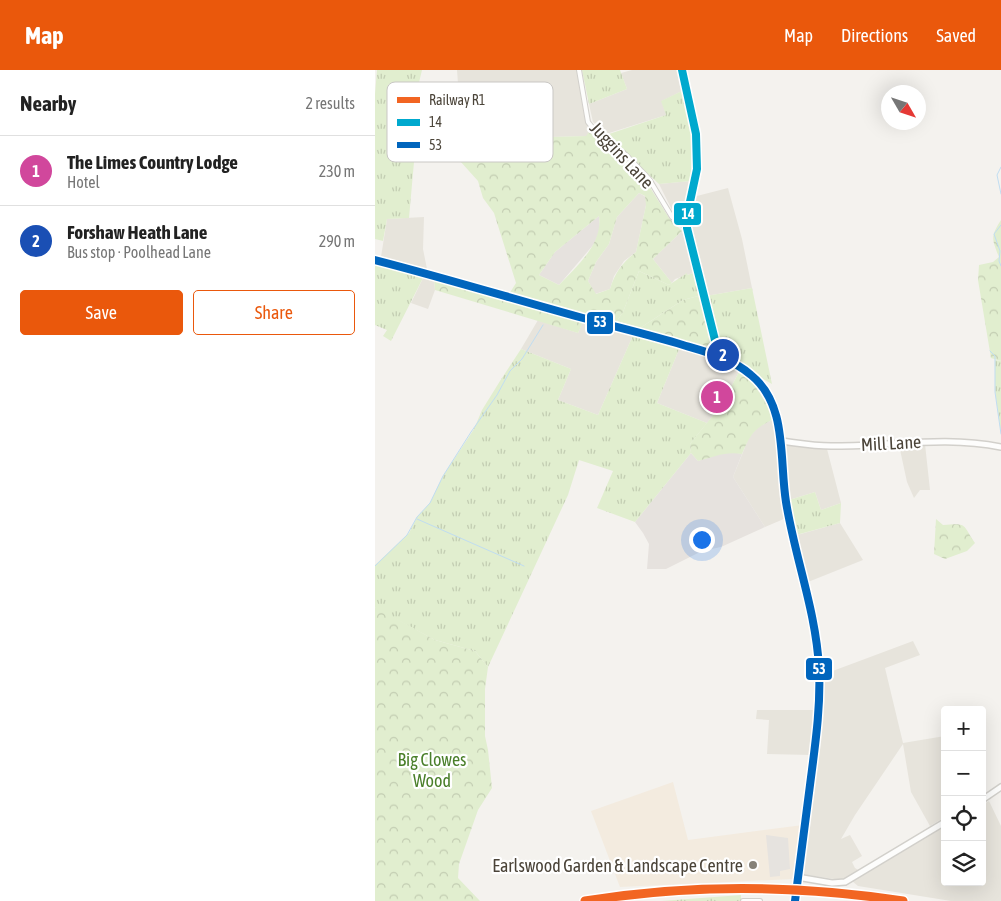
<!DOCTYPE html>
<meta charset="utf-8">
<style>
body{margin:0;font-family:"Asap Condensed",sans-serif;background:#f2f2f2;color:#222}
.controls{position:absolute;right:15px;bottom:15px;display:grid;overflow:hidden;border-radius:5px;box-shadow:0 5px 20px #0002}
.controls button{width:45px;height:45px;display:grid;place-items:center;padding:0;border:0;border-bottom:1px solid #e0e0e0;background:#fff;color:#222;font:25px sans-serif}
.compass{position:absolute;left:506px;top:15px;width:45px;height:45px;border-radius:50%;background:#fff;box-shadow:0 5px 20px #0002;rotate:129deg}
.you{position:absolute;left:326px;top:469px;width:18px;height:18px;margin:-12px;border:4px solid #fff;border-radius:50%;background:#1a73e8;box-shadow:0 0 0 8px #1a73e833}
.badge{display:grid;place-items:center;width:32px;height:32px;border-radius:50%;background:#ea580c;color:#fff;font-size:16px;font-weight:700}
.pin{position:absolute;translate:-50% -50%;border:2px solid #fff;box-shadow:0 1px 5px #0006}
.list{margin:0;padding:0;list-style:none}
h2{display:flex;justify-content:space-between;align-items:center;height:65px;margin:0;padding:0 20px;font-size:21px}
h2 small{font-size:16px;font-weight:400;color:#767676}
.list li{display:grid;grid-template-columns:32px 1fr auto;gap:15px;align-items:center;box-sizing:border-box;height:70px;padding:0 20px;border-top:1px solid #e0e0e0}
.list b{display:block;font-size:19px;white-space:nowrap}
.list p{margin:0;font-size:16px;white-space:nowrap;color:#767676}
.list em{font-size:16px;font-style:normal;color:#767676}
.actions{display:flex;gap:10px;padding:15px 20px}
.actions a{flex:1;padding:11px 0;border:1px solid #ea580c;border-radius:5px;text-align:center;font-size:18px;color:#ea580c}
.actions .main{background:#ea580c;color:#fff}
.icon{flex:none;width:28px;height:28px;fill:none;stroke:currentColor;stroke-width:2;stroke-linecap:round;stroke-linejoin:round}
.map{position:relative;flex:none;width:626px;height:831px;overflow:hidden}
header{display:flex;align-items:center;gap:30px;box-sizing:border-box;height:70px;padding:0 25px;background:#ea580c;color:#fff}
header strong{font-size:24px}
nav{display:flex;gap:28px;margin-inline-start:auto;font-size:18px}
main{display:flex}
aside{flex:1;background:#fff}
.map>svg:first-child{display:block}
.residential{fill:#e7e4dc}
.commercial{fill:#f3ebdf}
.industrial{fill:#e6e2de}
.grass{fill:url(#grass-tufts)}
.forest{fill:url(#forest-crowns);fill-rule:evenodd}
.parking{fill:#e6e3df}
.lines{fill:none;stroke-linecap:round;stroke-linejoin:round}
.stream{stroke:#c0ddf1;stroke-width:1}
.minor-casing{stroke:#d2d0cb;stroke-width:6}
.tertiary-casing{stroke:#d2d0cb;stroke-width:8}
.minor{stroke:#fdfdfc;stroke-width:4}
.tertiary{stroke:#fdfdfc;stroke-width:5}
.bus-1-casing{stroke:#fff;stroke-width:11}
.bus-2-casing{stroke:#fff;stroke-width:11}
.bus-1{stroke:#00a9ce;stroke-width:8}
.bus-2{stroke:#0065bd;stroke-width:8}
.rail-1-casing{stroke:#fff;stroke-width:12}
.rail-1{stroke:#f26522;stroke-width:9}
.poi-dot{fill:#868178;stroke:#fff;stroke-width:2}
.labels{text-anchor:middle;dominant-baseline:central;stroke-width:4.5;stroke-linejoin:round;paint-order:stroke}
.street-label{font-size:18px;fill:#4b4439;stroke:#fff}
.park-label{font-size:18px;fill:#4a7f2a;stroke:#fff}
.poi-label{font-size:18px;fill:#4b4439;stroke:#fff;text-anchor:end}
.key{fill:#fff;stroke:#c9c7c4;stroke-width:1}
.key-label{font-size:14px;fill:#4b4439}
.line-badge{stroke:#fff;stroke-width:2}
.badge-label{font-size:14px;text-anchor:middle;font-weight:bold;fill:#fff}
</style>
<header>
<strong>Map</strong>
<nav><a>Map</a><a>Directions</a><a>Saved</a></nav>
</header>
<main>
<aside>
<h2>Nearby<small>2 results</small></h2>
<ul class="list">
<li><span class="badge" style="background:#d1479c">1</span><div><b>The Limes Country Lodge</b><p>Hotel</p></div><em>230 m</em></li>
<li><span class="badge" style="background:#1a4fb4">2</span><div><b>Forshaw Heath Lane</b><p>Bus stop · Poolhead Lane</p></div><em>290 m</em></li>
</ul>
<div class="actions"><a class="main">Save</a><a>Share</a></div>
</aside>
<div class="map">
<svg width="626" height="831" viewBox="0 0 626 831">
<defs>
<pattern id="grass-tufts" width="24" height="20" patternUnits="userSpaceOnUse" patternTransform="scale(1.25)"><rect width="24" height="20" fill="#e1eecf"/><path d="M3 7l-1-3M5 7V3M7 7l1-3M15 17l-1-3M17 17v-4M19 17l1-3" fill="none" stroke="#c3cdb2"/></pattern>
<pattern id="forest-crowns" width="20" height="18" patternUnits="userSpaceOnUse" patternTransform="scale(1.25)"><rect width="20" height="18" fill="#e1eecf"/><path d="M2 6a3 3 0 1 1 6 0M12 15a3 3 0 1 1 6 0" fill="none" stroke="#c3cdb2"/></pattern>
</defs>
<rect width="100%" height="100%" fill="#f4f2ee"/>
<!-- residential -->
<path class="residential" d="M 82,0 L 202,0 L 208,38 L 214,62 L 212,66 L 176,67 L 125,73 L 111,81 L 88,80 Z
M 257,0 L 304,0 L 309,20 L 287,31 L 291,45 L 231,64 L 218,52 L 214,34 L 252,19 L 246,3 Z
M 316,111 L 311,143 L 300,146 L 284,114 Z
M 353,118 L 367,169 L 377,218 L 331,226 L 316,160 L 315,148 L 318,127 Z
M 264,123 L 271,127 L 271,135 L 261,182 L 249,191 L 239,206 L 235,219 L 220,224 L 213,211 L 221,192 L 234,174 L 242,147 Z
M 49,147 L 48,179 L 52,199 L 6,187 L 12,149 Z
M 307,161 L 321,202 L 300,209 L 297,213 L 278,189 Z
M 49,206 L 59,209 L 60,220 L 53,239 L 36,233 Z
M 163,250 L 203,263 L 208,251 L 259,263 L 223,345 L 183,330 L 196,299 L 146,279 Z
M 305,277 L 347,291 L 365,300 L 347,334 L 332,353 L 282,333 Z
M 399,349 L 404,375 L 405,410 L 411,448 L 390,457 L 358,407 L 374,367 L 383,357 Z
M 550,374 L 555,420 L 545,420 L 539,428 L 532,412 L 524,375 Z
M 412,375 L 452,379 L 466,433 L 446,440 L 440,422 L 414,430 L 410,412 L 408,391 L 410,376 Z
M 465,453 L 488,490 L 433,512 L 422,465 Z
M 538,571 L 545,585 L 510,598 L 528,673 L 570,666 L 570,747 L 555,756 L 536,722 L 528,674 L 480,745 L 466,769 L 475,765 L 487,786 L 477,792 L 480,798 L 485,801 L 466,810 L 426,804 L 437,725 L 447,605 Z
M 382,640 L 440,640 L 436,685 L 392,684 L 394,650 L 381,649 Z
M 614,731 L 626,756 L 626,831 L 576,831 L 483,816 L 477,811 L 570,756 L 570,812 L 607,812 L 607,735 Z"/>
<!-- commercial -->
<path class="commercial" d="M 298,712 L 313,770 L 428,755 L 418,809 L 245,817 L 216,741 Z"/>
<!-- industrial -->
<path class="industrial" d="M 224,146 L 225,160 L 219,174 L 184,215 L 164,205 L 180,182 Z
M 357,382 L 367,384 L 358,407 L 390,457 L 346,477 L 327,481 L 291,499 L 272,499 L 274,474 L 268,463 L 260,452 L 316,383 L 323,391 L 344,384 Z"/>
<!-- grass -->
<path class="grass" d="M 2,0 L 47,0 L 26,88 L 38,89 L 39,92 L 34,148 L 12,149 L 8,171 L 0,169 L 0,24 Z
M 207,0 L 245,0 L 252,19 L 214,34 Z
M 309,20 L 317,72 L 316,111 L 284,114 L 231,65 L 291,45 L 286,31 Z
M 0,193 L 49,206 L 16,271 L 8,266 L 12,260 L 0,255 Z
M 264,201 L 294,215 L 312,203 L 312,205 L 321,202 L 327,225 L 308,230 L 265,258 L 242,251 L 248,242 Z
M 377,218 L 397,314 L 388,309 L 374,296 L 348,283 L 331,226 Z
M 259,263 L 305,277 L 282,333 L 332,353 L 315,374 L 316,383 L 260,452 L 222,438 L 238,401 L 204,390 L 193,425 L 113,597 L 100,581 L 60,570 L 2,539 L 0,537 L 0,495 L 34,463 L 42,447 L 55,433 L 68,406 L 99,359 L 107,340 L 125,311 L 146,279 L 196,299 L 183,330 L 223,345 Z
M 620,290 L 626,291 L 626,364 L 620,322 Z
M 440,422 L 446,440 L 466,433 L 465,453 L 421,465 L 414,430 Z
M 366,825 L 366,831 L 286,831 Z"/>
<!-- forest -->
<path class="forest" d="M 214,62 L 248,88 L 271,111 L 294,148 L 307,161 L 278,189 L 297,213 L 294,215 L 264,201 L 248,242 L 242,251 L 211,245 L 203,263 L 60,220 L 59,209 L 131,229 L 141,213 L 119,143 L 108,128 L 103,111 L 85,91 L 88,80 L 111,81 L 125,73 L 176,67 L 211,66 ZM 264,123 L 270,126 L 271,135 L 261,182 C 248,192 240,202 235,219 L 221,224 L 213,211 L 221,192 L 234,174 L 242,147 ZM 224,146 C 228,174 202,196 184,215 L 164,205 L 180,182 Z
M 626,150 L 626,291 L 616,288 L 603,210 L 604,195 L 618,192 L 624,187 C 617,169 615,167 626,150 Z
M 327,225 L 338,271 L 330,279 L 265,258 L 308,230 Z
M 365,300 C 381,314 390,330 399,349 C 378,359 376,364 367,384 C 351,381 338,387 323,391 L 316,383 L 315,374 L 347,334 Z
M 561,449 L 568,455 C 593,453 587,454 600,473 L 592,481 L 570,489 L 559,484 Z
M 0,537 L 60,570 L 100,581 L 113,597 L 110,619 L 110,666 L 113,680 L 117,718 L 103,740 L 84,794 L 83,808 L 105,831 L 0,831 Z"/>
<!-- parking -->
<path class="parking" d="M 391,765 L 413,768 L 415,799 L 405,801 L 405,806 L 395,807 Z"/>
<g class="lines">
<!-- stream -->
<path class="stream" d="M 626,97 L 622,105 L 626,124
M 626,155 L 619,164 L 625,181 L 624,191 L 626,196
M 615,281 L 620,286 L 620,322 L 626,364
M 42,449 L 149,496
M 0,496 L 32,465 L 42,447 L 55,433 L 68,406 L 96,362 L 122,325 L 135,301 L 147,289 L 168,255"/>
<defs>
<path id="minor" d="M 204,0 L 213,52 L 221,62 L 251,85 L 274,109 L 297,147 L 312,158
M 368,831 L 385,831"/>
<path id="tertiary" d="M 307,0 L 321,64 L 322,99 L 313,141 L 312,158 L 344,286
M 0,190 C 70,208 139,229 208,248 C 241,257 275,265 308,275 C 332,282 356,288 376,305 C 413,335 404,389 411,432 C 420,488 441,541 444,598 C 446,637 440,676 435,715 C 430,753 425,792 420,831
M 406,371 C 422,373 439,376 456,376 C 513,377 569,365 626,377
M 607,730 L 626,717
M 422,807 L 457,813 L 470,812 L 570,752"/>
</defs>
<!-- minor casing -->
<use href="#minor" class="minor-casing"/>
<!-- tertiary casing -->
<use href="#tertiary" class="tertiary-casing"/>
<!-- minor -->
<use href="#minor" class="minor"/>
<!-- tertiary -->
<use href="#tertiary" class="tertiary"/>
<defs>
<path id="bus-1" d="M 307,0 L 321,64 L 322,99 L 313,141 L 312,158 L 344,286"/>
<path id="bus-2" d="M 0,190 C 70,208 139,229 208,248 C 241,257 275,265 308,275 C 332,282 356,288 376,305 C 413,335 404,389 411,432 C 420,488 441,541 444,598 C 446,637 440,676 435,715 C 430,753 425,792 420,831"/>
</defs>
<!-- bus-1 casing -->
<use href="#bus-1" class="bus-1-casing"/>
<!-- bus-2 casing -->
<use href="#bus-2" class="bus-2-casing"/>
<!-- bus-1 -->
<use href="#bus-1" class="bus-1"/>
<!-- bus-2 -->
<use href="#bus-2" class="bus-2"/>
<defs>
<path id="rail-1" d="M 210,831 C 315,814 423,815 528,831"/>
</defs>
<!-- rail-1 casing -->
<use href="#rail-1" class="rail-1-casing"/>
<!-- rail-1 -->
<use href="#rail-1" class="rail-1"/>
</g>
<!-- markers -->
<circle class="poi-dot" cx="378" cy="795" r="5"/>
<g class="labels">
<!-- street labels -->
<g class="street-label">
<text transform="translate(247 85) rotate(47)">Juggins Lane</text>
<text transform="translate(516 373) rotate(-3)">Mill Lane</text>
</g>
<!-- park labels -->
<g class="park-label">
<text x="57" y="689">Big Clowes<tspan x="57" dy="21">Wood</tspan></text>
</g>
<!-- poi labels -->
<g class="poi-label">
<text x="368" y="795">Earlswood Garden &amp; Landscape Centre</text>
</g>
</g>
<!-- legend -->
<rect x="12" y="12" width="166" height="80" rx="8" class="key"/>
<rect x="22" y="27" width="23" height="6" fill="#f26522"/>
<rect x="22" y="49" width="23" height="7" fill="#00a9ce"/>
<rect x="22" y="72" width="23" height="6" fill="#0065bd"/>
<g class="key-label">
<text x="54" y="35">Railway R1</text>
<text x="54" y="57">14</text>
<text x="54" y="80">53</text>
</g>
<g class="line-badge">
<rect x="298" y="132" width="29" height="24" rx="5" fill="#00a9ce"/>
<rect x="211" y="241" width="28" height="24" rx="5" fill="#0065bd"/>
<rect x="430" y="587" width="28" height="24" rx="5" fill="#0065bd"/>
</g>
<g class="badge-label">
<text x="313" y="149">14</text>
<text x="225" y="257">53</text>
<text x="444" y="604">53</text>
</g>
</svg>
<div class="controls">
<button>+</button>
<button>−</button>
<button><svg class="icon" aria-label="locate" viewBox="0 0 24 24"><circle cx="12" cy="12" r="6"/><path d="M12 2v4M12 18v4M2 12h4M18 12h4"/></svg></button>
<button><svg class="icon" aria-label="layers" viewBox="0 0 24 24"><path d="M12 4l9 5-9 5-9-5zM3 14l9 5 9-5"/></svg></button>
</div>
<svg class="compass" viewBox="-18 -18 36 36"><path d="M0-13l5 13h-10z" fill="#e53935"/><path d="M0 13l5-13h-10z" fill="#767676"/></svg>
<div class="you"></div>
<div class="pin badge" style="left:342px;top:327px;background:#d1479c">1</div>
<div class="pin badge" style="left:348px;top:285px;background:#1a4fb4">2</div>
</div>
</main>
